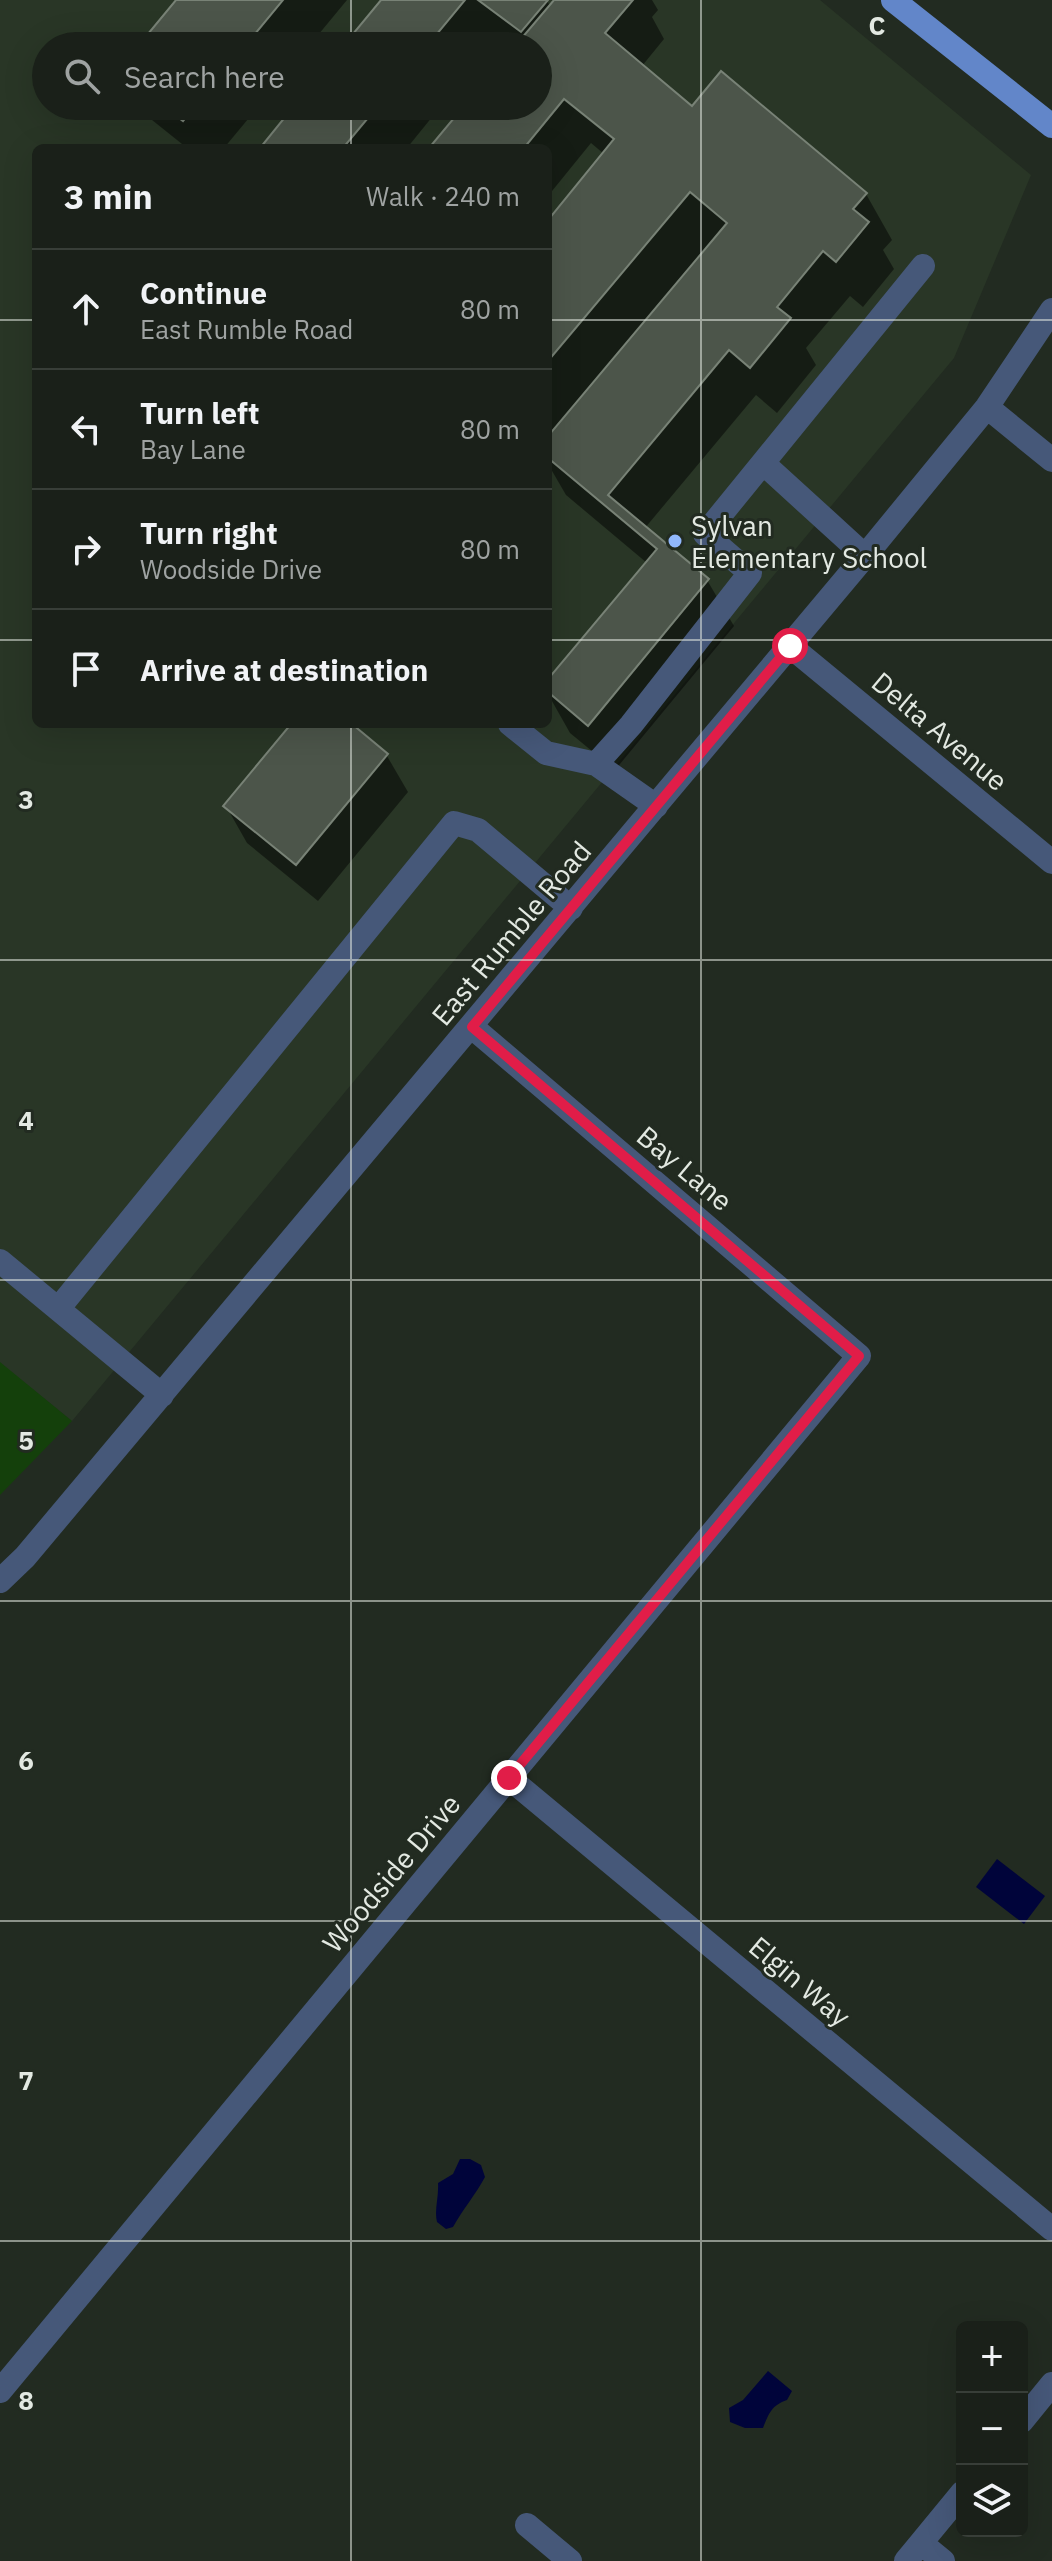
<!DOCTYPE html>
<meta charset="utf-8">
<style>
body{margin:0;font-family:"IBM Plex Sans",sans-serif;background:#272d26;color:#f1f3f6}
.controls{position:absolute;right:24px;bottom:24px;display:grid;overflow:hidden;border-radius:12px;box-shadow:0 8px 32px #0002}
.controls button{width:72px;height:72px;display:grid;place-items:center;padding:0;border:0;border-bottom:2px solid #383e38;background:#1a2019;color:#f1f3f6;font:40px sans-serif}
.stop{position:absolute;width:24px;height:24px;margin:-18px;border:6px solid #e11d48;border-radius:50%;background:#fff}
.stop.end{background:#e11d48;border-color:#fff;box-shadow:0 2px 8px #0008}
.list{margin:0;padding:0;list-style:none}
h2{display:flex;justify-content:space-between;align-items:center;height:104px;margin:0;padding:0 32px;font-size:34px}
h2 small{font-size:26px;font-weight:400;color:#9fa3a2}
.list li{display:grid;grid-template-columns:52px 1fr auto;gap:24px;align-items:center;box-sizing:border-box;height:120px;padding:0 32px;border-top:2px solid #383e38}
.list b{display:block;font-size:30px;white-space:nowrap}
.list p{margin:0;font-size:26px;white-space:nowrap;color:#9fa3a2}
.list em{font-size:26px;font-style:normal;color:#9fa3a2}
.icon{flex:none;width:44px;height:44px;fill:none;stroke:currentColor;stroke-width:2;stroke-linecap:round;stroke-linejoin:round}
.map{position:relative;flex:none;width:1052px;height:2561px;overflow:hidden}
.search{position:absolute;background:#1a2019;box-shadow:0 8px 32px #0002;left:32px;top:32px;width:520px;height:88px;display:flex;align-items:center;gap:20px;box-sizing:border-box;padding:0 28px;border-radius:44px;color:#9fa3a2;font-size:30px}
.panel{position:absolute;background:#1a2019;box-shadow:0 8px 32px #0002;left:32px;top:144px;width:520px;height:584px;border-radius:12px}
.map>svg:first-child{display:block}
.built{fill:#293626;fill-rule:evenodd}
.green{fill:#14400b}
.water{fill:#00043a}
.shadow{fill:#0007}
.building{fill:#4c554a;stroke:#788276;stroke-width:2}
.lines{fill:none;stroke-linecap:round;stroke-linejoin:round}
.minor{stroke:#465879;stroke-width:24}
.major{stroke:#6286c9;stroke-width:24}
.route{stroke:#e11d48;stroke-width:10}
.grid{fill:none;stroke:#e3e9e2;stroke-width:2;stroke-opacity:0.55}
.poi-dot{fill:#91b8fd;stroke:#222b21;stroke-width:3}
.labels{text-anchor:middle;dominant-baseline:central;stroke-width:6;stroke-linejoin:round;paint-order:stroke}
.poi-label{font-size:28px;fill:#e3e9e2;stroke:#222b21;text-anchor:start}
.street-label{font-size:28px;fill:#e3e9e2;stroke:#222b21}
.grid-label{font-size:26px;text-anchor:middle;font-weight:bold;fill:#e3e9e2;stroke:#222b21;stroke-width:6;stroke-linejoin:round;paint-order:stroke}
</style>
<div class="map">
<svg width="1052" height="2561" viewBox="0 0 1052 2561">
<rect width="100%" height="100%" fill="#222b21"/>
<!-- built -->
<path class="built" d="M 0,0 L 820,0 L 1031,175 L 954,358 L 72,1421 L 0,1363 ZM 46,46 L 538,46 L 538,106 L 46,106 ZM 36,148 L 548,148 L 548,724 L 36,724 Z"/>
<!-- green -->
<path class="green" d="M 0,1362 L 72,1421 L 0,1495 Z"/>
<!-- water -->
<path class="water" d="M 997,1859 L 1045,1896 L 1024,1924 L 976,1887 Z
M 460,2159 L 470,2159 L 481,2165 L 485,2177 C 476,2194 463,2209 453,2227 L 446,2229 L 437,2222 C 434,2210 439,2197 438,2183 L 453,2174 Z
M 768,2371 L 792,2391 L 787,2400 C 772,2405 769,2413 763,2428 L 745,2428 L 730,2422 L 729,2408 L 743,2400 Z"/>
<!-- shadow -->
<path class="shadow" d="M 178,0 L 347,0 L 309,46 L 141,46 Z
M 383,0 L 546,0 L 551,7 L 556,0 L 652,0 L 658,10 L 652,17 L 664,39 L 642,66 L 693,108 L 866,194 L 892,240 L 883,250 L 894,269 L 863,307 L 850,296 L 806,348 L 816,365 L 777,413 L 756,395 L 645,528 L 707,580 L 734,626 L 615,770 L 570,733 L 548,694 L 548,682 L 647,563 L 566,495 L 548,464 L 548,223 L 604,154 L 591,143 L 548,196 L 548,148 L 431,148 L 467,106 L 538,106 L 538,46 L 507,46 L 497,38 L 491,46 L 346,46 Z
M 141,106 L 259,106 L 224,148 L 187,148 L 147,116 Z
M 297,106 L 441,106 L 407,148 L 262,148 Z
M 294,724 L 349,724 L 387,756 L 408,792 L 318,901 L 247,843 L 226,806 Z"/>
<!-- building -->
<path class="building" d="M 176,0 L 283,0 L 245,46 L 138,46 Z
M 381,0 L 465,0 L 427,46 L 343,46 Z
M 478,0 L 548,0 L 521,32 Z
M 554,0 L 633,0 L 605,33 L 692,106 L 721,71 L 867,193 L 853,209 L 869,222 L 836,262 L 823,251 L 777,307 L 791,318 L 750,368 L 729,350 L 608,495 L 709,579 L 588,726 L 548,692 L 548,679 L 657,549 L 548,458 L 548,436 L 727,223 L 690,192 L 548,361 L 548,220 L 614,139 L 564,99 L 524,148 L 429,148 L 464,106 L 538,106 L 538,46 L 515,46 Z
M 163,106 L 195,106 L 183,121 Z
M 294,106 L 378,106 L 343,148 L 260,148 Z
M 291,724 L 352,724 L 388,754 L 296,865 L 223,806 Z"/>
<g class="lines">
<!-- minor -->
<path class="minor" d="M 987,407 L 1052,460
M 763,463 L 865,556
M 790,646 L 1052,862
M 510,724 L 546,753 L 596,764 L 631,725 L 750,573 L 705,534 L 923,266
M 596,764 L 656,806
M 0,1261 L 162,1395
M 58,1309 L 454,823 L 478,830 L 571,908
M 0,1581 L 25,1557 L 865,556 L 987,407 L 1052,310
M 509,1778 L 1052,2229
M 0,2391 L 859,1356 L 472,1027
M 1022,2421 L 1052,2384
M 527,2525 L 570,2561
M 921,2543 L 943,2561
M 906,2561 L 962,2493"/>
<!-- major -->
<path class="major" d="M 893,0 L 1052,126"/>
</g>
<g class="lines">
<!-- route -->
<path class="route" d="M 509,1778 L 859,1356 L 472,1027 L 790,646"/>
</g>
<!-- grid -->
<path class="grid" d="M 351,0 L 351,46M 701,0 L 701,2561M 351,106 L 351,148M 0,320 L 36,320M 548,320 L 1052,320M 0,640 L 36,640M 548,640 L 1052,640M 351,724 L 351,2561M 0,960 L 1052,960M 0,1280 L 1052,1280M 0,1601 L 1052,1601M 0,1921 L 1052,1921M 0,2241 L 1052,2241"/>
<!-- markers -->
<circle class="poi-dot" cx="675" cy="541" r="8"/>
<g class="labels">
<!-- poi labels -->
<g class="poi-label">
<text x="691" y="525">Sylvan<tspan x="691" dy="32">Elementary School</tspan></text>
</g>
<!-- street labels -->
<g class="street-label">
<text transform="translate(940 731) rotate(40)">Delta Avenue</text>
<text transform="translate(511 933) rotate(-50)">East Rumble Road</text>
<text transform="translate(685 1168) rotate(40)">Bay Lane</text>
<text transform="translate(391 1873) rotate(-50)">Woodside Drive</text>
<text transform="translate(800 1981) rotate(40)">Elgin Way</text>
</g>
</g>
<g class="grid-label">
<text x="877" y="35">C</text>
<text x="26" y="809">3</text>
<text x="26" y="1130">4</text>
<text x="26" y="1450">5</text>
<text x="26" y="1770">6</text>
<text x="26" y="2090">7</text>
<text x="26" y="2410">8</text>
</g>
</svg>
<div class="controls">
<button>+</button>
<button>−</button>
<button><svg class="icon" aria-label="layers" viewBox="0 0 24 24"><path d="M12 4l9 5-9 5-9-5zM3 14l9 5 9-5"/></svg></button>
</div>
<div class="stop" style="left:790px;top:646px"></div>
<div class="stop end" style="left:509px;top:1778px"></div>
<div class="search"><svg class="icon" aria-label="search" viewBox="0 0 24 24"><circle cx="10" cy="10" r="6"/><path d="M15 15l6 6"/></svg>Search here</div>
<section class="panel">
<h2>3 min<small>Walk · 240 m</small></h2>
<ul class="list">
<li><svg class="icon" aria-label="ahead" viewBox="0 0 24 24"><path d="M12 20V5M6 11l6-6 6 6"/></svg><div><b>Continue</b><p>East Rumble Road</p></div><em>80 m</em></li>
<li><svg class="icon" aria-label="left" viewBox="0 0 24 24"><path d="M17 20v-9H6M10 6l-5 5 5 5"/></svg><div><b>Turn left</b><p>Bay Lane</p></div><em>80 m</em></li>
<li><svg class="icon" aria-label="right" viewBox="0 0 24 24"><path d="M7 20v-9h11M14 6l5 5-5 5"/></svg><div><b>Turn right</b><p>Woodside Drive</p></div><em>80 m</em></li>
<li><svg class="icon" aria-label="arrive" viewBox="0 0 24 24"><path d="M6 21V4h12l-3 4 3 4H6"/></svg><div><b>Arrive at destination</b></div></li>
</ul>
</section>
</div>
